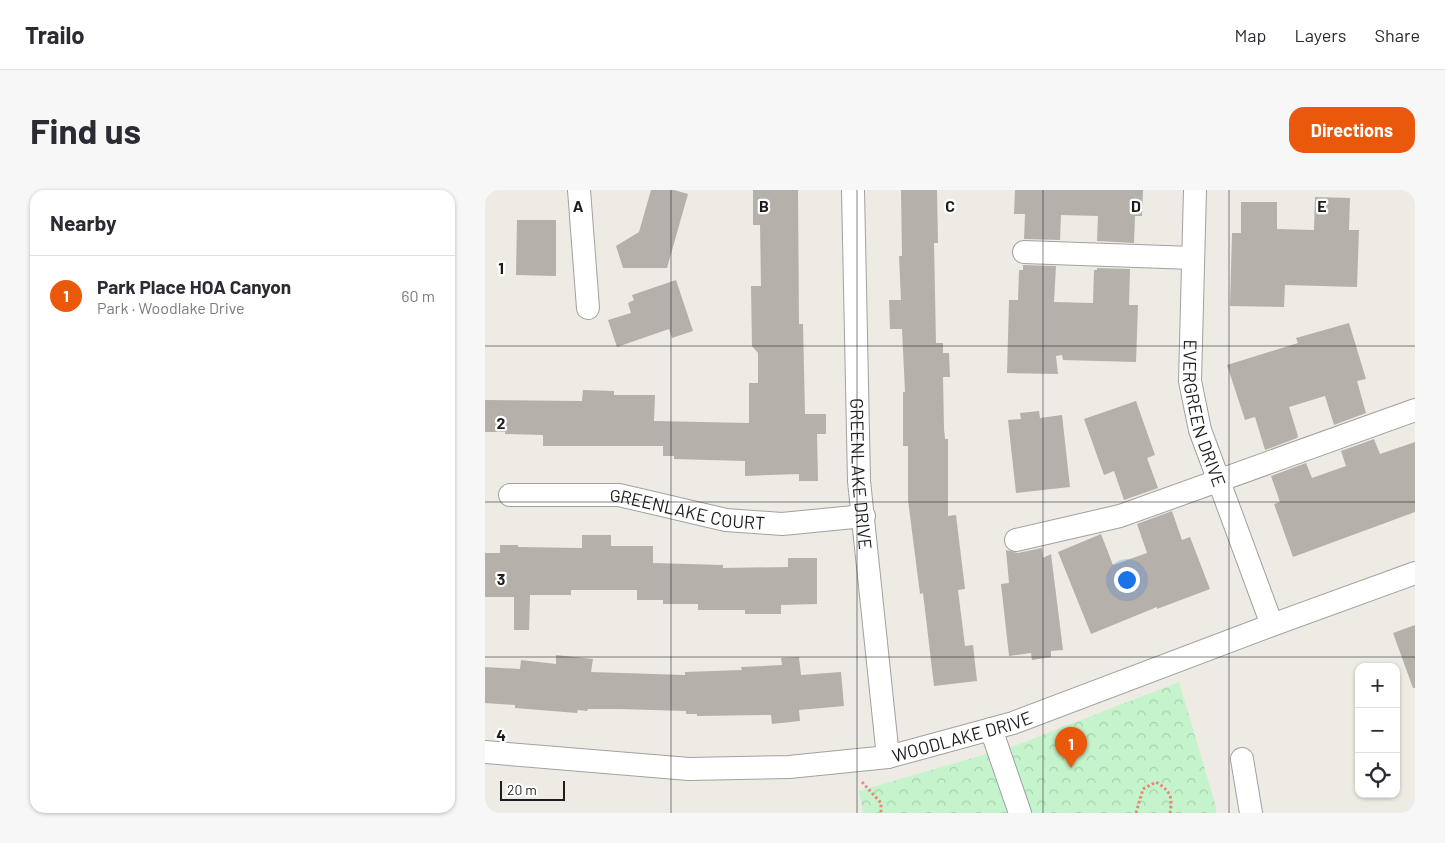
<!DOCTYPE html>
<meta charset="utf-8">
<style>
body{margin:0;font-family:Barlow,sans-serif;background:#f7f7f7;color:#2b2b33}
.controls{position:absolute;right:15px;bottom:15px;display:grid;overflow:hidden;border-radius:10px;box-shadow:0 1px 4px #0004}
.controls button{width:45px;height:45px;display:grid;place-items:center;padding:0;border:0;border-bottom:1px solid #e1e1e2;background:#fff;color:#2b2b33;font:25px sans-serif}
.scale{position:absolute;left:15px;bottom:12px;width:65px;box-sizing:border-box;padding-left:5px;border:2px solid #1d1d1d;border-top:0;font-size:14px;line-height:18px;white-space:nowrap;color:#1d1d1d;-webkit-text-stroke:4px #fff;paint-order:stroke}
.you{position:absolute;left:641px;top:389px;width:18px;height:18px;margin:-12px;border:4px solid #fff;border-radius:50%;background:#1a73e8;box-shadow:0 0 0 8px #1a73e833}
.badge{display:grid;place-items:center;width:32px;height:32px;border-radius:50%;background:#ea580c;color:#fff;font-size:16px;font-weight:700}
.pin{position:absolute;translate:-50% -41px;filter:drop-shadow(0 1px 2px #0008)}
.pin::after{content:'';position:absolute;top:26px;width:18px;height:15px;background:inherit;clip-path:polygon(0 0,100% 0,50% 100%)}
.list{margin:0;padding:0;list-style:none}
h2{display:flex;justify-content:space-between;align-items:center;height:65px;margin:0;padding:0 20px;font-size:21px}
h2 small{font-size:16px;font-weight:400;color:#7c7c81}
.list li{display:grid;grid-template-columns:32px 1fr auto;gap:15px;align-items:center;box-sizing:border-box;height:80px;padding:0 20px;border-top:1px solid #e1e1e2}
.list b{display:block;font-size:19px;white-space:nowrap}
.list p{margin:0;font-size:16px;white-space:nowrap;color:#7c7c81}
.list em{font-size:16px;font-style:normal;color:#7c7c81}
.icon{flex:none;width:28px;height:28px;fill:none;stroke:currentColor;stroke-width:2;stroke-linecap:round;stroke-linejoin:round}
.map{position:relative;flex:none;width:930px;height:623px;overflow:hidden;border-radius:15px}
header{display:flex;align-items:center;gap:30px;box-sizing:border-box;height:70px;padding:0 25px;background:#fff;border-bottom:1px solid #e1e1e2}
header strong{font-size:24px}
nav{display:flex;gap:28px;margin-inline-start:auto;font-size:18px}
.intro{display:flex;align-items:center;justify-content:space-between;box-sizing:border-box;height:120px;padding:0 30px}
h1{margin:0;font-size:35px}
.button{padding:12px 22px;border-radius:15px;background:#ea580c;color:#fff;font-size:18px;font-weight:700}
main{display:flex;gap:30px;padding:0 30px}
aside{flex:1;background:#fff;border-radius:15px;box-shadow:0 1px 4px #0004}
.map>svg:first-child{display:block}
.park{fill:url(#park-crowns)}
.building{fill:#b6b0aa}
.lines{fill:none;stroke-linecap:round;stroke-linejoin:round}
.minor-casing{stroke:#a1a1a1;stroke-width:24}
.path{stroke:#eb8878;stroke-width:3;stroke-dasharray:2.5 2.5;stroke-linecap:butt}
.minor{stroke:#fff;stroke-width:22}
.grid{fill:none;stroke:#1d1d1d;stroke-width:1;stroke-opacity:0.55}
.labels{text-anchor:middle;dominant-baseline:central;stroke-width:4.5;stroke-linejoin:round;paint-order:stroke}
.street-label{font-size:18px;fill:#1d1d1d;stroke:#fff}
.grid-label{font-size:16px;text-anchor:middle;font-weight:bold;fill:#1d1d1d;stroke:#fff;stroke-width:4.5;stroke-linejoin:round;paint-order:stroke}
</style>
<header>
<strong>Trailo</strong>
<nav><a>Map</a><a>Layers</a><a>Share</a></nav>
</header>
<div class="intro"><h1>Find us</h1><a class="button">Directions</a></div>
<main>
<aside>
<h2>Nearby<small></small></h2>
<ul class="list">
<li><span class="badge">1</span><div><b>Park Place HOA Canyon</b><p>Park · Woodlake Drive</p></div><em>60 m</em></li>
</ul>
</aside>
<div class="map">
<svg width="930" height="623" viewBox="0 0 930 623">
<defs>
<pattern id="park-crowns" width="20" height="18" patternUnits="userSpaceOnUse" patternTransform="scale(1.25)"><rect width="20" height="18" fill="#c5f3cb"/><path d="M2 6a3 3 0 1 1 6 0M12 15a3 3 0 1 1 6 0" fill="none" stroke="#a9d0ae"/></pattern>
</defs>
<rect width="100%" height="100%" fill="#edebe4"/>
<!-- park -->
<path class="park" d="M 694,492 L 731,617 L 731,623 L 378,623 L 374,601 L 532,555 Z"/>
<!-- building -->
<path class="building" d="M 166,0 L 189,0 L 203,4 L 182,78 L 138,78 L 131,56 L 154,42 Z
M 268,0 L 313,0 L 314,134 L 318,134 L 320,224 L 341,224 L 341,244 L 332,244 L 333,291 L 314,291 L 314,284 L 260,286 L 260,271 L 189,269 L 189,266 L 178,266 L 178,256 L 58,256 L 58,245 L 20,244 L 20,242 L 0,242 L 0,210 L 97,211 L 98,200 L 129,201 L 129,205 L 170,205 L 169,231 L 264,233 L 264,193 L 273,193 L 273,163 L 267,156 L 266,96 L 276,96 L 275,35 L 268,35 Z
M 416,0 L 452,0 L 453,53 L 449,53 L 451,153 L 458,153 L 458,163 L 464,163 L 465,187 L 458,187 L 459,239 L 460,249 L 463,249 L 463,326 L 471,325 L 480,399 L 473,400 L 480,456 L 488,455 L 492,491 L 449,496 L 438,403 L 435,404 L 423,310 L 423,256 L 418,256 L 418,202 L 420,202 L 417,139 L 405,139 L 404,110 L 416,110 L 414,66 L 417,66 Z
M 530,0 L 658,0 L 657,26 L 650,26 L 649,53 L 612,51 L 613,26 L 576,25 L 575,50 L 539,49 L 540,24 L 529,24 Z
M 830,7 L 865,8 L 864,40 L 874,40 L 872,97 L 800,95 L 799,117 L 745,116 L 747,43 L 756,43 L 756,12 L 792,12 L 792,39 L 829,40 Z
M 32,30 L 71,30 L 71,86 L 31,85 Z
M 538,75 L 571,76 L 569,112 L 608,113 L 609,80 L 612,80 L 612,78 L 645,79 L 644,115 L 653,115 L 651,172 L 578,170 L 577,165 L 571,166 L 573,184 L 522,183 L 524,110 L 533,110 L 534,80 L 538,80 Z
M 191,90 L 208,141 L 187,148 L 184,139 L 132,157 L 123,130 L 146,123 L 143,113 L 149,110 L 147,105 Z
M 864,133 L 881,189 L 872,191 L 881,223 L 849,235 L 840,206 L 804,217 L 813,246 L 812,248 L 780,260 L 770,227 L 760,230 L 742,175 L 813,153 L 811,148 Z
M 651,211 L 670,265 L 662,268 L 673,298 L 639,310 L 629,281 L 619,285 L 599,229 Z
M 554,221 L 555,228 L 577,225 L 585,297 L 531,303 L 523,230 L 536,229 L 535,223 Z
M 889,249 L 895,264 L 930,252 L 930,322 L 808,367 L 789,314 L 795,312 L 786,286 L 821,273 L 827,288 L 861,276 L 856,261 Z
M 687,321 L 697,350 L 705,347 L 725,399 L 672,419 L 672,417 L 606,444 L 573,362 L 616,344 L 628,375 L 662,363 L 652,334 Z
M 97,345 L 126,345 L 126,356 L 168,356 L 168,373 L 238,375 L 238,378 L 303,377 L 303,368 L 332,368 L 332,414 L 296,415 L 296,424 L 260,424 L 260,420 L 213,420 L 213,414 L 178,414 L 178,410 L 152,410 L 152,400 L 86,400 L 86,405 L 45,405 L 44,440 L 29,440 L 29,407 L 0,407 L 0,363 L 15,363 L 15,355 L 33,355 L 33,357 L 97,358 Z
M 557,358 L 558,368 L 566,364 L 578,460 L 566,461 L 566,467 L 547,470 L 546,463 L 524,466 L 516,394 L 524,393 L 521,360 L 533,363 Z
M 930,435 L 930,498 L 928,498 L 908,443 Z
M 71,465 L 108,469 L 106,482 L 200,485 L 200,482 L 257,480 L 256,477 L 297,475 L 296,468 L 314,467 L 316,485 L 356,482 L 359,516 L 314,520 L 315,531 L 287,534 L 286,525 L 212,526 L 212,524 L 201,524 L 201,521 L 134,519 L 103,519 L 102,521 L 93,520 L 92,523 L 30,518 L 30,515 L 0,513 L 0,477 L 35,479 L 36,470 L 71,474 Z"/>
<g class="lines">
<defs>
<g id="minor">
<path d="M 94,0 L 103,118"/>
<path id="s1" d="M 368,0 L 374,291 L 403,567"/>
<path id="s2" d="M 710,0 L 705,191 L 715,240 L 787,435"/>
<path d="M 539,62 L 708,68"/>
<path id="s3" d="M 25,305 L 134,305 L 241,330 L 297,334 L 379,326"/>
<path d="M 531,350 L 635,326 L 930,220"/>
<path d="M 506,539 L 535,623"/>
<path id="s4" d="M 0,562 L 204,579 L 304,577 L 403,567 L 528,533 L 787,435 L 930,383"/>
<path d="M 757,569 L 766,623"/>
</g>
</defs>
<!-- minor casing -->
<use href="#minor" class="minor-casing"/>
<!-- path -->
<path class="path" d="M 377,592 L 396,613 L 396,623
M 651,623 L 658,599 L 671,592 C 685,601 688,606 685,623"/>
<!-- minor -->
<use href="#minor" class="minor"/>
</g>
<!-- grid -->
<path class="grid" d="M 186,0 L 186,623M 372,0 L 372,623M 558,0 L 558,623M 744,0 L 744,623M 0,156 L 930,156M 0,312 L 930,312M 0,467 L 930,467"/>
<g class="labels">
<!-- street labels -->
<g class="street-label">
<text stroke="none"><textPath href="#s2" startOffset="225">EVERGREEN DRIVE</textPath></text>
<text stroke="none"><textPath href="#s1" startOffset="284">GREENLAKE DRIVE</textPath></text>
<text stroke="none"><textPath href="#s3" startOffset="179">GREENLAKE COURT</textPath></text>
<text stroke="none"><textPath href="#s4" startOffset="481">WOODLAKE DRIVE</textPath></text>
</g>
</g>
<g class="grid-label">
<text x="93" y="22">A</text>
<text x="279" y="22">B</text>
<text x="465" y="22">C</text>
<text x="651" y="22">D</text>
<text x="837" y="22">E</text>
<text x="16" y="84">1</text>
<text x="16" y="239">2</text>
<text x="16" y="395">3</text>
<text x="16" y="551">4</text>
</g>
</svg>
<div class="controls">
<button>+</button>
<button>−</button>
<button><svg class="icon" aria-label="locate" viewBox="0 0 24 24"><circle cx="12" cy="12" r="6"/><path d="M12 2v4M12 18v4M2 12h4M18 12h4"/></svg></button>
</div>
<div class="scale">20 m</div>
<div class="you"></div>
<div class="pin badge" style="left:586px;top:578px">1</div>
</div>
</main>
